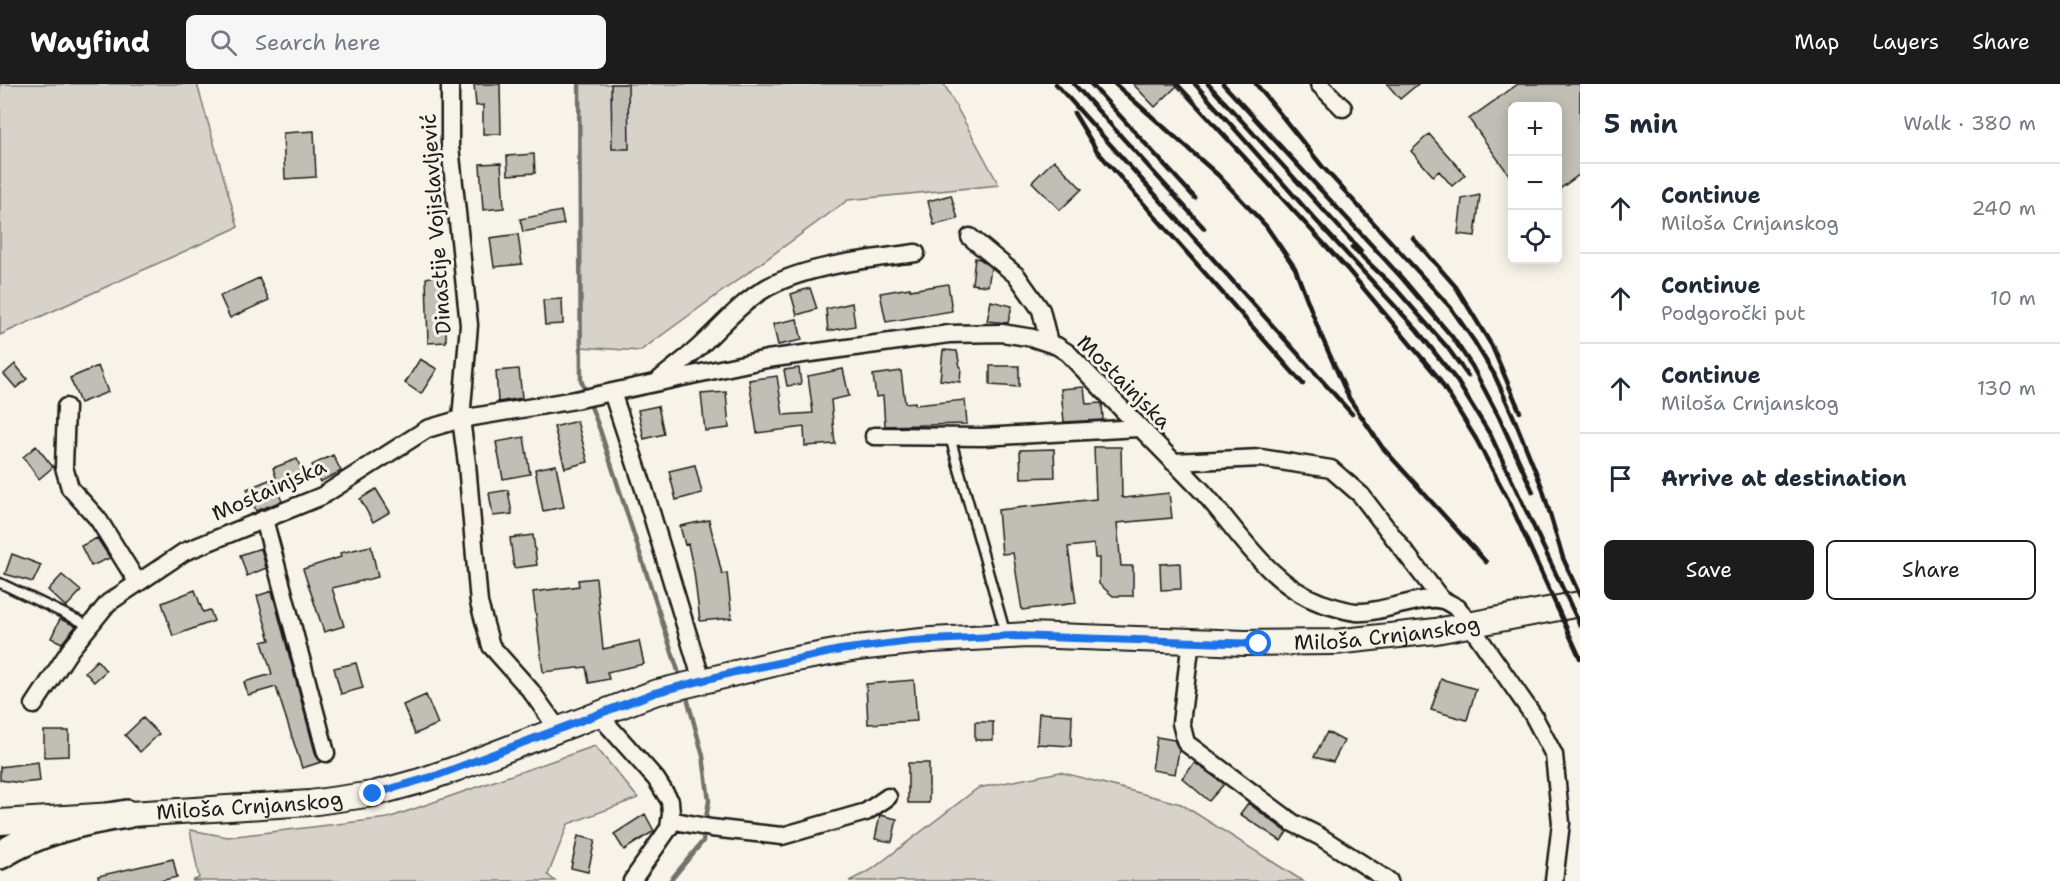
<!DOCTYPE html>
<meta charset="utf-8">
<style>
body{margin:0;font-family:"Shantell Sans",sans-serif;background:#f6f6f7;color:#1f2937}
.controls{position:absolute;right:18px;top:18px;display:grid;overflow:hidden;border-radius:9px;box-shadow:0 3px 15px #0003}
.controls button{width:54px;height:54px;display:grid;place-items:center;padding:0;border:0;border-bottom:2px solid #e0e1e3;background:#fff;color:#1f2937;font:30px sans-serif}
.stop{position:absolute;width:18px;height:18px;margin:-14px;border:4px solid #1a73e8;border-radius:50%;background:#fff}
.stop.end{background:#1a73e8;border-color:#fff;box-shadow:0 2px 6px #0008}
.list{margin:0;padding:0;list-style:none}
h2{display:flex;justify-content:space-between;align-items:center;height:78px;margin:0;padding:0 24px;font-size:26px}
h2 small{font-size:20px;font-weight:400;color:#747a83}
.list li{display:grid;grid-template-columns:39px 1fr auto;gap:18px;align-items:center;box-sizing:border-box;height:90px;padding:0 24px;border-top:2px solid #e0e1e3}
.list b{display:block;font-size:22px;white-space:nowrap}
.list p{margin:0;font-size:20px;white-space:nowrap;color:#747a83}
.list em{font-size:20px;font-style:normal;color:#747a83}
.actions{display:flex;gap:12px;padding:18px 24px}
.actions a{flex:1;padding:14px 0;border:2px solid #1c1c1c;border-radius:9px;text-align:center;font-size:21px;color:#1c1c1c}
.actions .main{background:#1c1c1c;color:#fff}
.icon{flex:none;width:33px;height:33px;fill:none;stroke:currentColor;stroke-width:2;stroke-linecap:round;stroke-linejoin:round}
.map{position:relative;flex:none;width:1580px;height:797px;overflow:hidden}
header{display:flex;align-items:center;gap:36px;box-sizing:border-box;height:84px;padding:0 30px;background:#1c1c1c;color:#fff}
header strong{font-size:28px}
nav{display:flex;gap:33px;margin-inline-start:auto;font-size:21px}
.search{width:420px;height:54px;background:#f6f6f7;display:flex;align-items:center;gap:15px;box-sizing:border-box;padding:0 21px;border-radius:9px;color:#747a83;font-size:22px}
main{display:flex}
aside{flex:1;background:#fff}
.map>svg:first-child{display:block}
.green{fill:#d7d3cb;stroke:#7a7874;stroke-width:1.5}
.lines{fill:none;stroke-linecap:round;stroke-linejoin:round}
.stream{stroke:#72716c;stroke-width:4.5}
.building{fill:#c0beb5;stroke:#1c1c1c;stroke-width:1.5}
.lane-casing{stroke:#1c1c1c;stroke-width:13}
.street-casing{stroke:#1c1c1c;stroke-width:21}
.secondary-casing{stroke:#1c1c1c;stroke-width:28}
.primary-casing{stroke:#1c1c1c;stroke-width:32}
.lane{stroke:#f7f3e8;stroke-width:8}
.street{stroke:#f7f3e8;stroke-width:16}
.secondary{stroke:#f7f3e8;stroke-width:24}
.primary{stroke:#f7f3e8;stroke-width:27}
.rail{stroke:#1c1c1c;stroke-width:4.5}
.route{stroke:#1a73e8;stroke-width:8}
.labels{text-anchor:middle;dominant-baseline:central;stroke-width:6;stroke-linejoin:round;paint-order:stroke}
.street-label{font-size:21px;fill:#1c1c1c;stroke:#f7f3e8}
</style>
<header>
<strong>Wayfind</strong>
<div class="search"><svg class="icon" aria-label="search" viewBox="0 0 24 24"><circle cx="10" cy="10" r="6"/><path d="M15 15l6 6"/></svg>Search here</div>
<nav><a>Map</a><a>Layers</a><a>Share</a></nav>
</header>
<main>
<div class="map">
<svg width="1580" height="797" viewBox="0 0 1580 797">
<rect width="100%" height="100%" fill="#f7f3e8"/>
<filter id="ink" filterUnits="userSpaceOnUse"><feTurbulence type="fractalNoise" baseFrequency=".0167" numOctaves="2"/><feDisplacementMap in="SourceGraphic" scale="12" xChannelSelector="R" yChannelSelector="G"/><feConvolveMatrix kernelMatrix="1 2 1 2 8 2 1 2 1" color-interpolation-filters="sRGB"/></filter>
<g filter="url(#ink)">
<!-- green -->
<path class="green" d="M 0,0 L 197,0 L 238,143 L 0,251 Z
M 579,0 L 944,0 L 999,101 L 848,116 L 640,267 L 581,263 Z
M 595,662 L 638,714 L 568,740 L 548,791 L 555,797 L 192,797 L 199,794 L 190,746 L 228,753 L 388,734 Z
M 1060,688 L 1181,720 L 1303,797 L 849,797 L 871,786 L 978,704 Z"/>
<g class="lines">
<!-- stream -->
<path class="stream" d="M 579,0 L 581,296 L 600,346 L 681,596
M 686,610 L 703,672 L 709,717 L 705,739
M 670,797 L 703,757 L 704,748"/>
</g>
<!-- building -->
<path class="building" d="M 474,0 L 500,0 L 501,50 L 483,50 L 483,21 L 476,22 Z
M 611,0 L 628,0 L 629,65 L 612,65 Z
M 1133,0 L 1179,0 L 1155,23 Z
M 1387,0 L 1418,0 L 1400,15 Z
M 1518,0 L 1580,0 L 1580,90 L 1557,107 L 1557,22 L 1512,22 L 1512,95 L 1469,35 Z
M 314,47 L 316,93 L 285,95 L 283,49 Z
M 1429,50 L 1465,91 L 1452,102 L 1439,87 L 1433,92 L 1411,67 Z
M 534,70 L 535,89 L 508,91 L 507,72 Z
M 1054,76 L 1082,105 L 1060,126 L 1032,98 Z
M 501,79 L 504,124 L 483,126 L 480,80 Z
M 951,111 L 958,135 L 934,141 L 928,117 Z
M 1480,111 L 1475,152 L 1458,150 L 1462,115 Z
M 561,127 L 564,140 L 523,148 L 520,135 Z
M 518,150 L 522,180 L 494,183 L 490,154 Z
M 975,174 L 980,175 L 991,184 L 988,202 L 972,200 Z
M 440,191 L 446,218 L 446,258 L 428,259 L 426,194 Z
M 259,194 L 269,216 L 230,234 L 220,212 Z
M 948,200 L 952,227 L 886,238 L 880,209 L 910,204 L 910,206 Z
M 810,204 L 817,225 L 797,231 L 791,210 Z
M 562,215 L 563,240 L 545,241 L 543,216 Z
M 991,217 L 1012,222 L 1008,239 L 987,237 Z
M 852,219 L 855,242 L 828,247 L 826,225 Z
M 797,235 L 802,256 L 778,261 L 773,240 Z
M 943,266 L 957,267 L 960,283 L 961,283 L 960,298 L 940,296 Z
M 420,275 L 437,285 L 421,310 L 405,299 Z
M 15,280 L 27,295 L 16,304 L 4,290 Z
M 98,282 L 108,308 L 80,319 L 70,294 Z
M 990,282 L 1019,282 L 1019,303 L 990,301 Z
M 799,284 L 801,300 L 787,302 L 784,286 Z
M 519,285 L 522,314 L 498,318 L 496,287 Z
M 843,285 L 849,312 L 831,316 L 835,360 L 805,362 L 804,343 L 757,349 L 749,296 L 777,292 L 783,331 L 813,329 L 808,292 Z
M 901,287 L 905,319 L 915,318 L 915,321 L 965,316 L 967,340 L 885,342 L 883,312 L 876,313 L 873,291 Z
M 1084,303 L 1086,320 L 1102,319 L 1103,336 L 1064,338 L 1061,305 Z
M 726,308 L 729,344 L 705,347 L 701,310 Z
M 658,322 L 664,350 L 644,355 L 638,326 Z
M 577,337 L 588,378 L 565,384 L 554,343 Z
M 524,353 L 530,390 L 503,395 L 496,358 Z
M 36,362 L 53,383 L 39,395 L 23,373 Z
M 1094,363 L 1121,363 L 1122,413 L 1124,414 L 1169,409 L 1172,434 L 1117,439 L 1121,482 L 1133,482 L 1133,512 L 1113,512 L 1099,500 L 1099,474 L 1095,474 L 1094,460 L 1068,463 L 1076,519 L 1022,526 L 1013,469 L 1002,470 L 998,426 L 1096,415 Z
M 1054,365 L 1055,393 L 1021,394 L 1020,366 Z
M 333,371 L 341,387 L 320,398 L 312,381 Z
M 297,375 L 305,395 L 277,406 L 282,417 L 256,427 L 247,405 L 276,393 L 273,384 Z
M 556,381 L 564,423 L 543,427 L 535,385 Z
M 695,381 L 702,409 L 676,416 L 669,387 Z
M 376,405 L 390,428 L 373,438 L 360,415 Z
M 508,406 L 512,430 L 493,432 L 489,409 Z
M 709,436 L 722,490 L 727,489 L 732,534 L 700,537 L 694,488 L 688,460 L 685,461 L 680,442 Z
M 533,451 L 537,481 L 514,484 L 510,454 Z
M 97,454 L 110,474 L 91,482 L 81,462 Z
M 371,462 L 378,493 L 332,504 L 344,542 L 324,548 L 303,485 L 341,473 L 340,469 Z
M 261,464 L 266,484 L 247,492 L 240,471 Z
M 12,470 L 41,481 L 33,498 L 5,490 Z
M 1180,479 L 1181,505 L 1161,506 L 1160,480 Z
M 62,491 L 81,507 L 66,523 L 48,506 Z
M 596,494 L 603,565 L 639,557 L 644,580 L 607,588 L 609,595 L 589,599 L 586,583 L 543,588 L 533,508 L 579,502 L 578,496 Z
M 195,506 L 203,528 L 210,526 L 214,537 L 173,552 L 162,519 Z
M 272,507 L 316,672 L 321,678 L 302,684 L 276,603 L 248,611 L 244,598 L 272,590 L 262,558 L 270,556 L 257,512 Z
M 60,535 L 76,542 L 62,559 L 51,554 Z
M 97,576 L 106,587 L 94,598 L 85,588 Z
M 356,579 L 363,604 L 341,610 L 334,584 Z
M 1441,595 L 1476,605 L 1467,636 L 1431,626 Z
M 914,596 L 917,637 L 868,640 L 866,600 Z
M 426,611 L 438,640 L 415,650 L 403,621 Z
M 1039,629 L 1072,631 L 1071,662 L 1037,660 Z
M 143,634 L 159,650 L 140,668 L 125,651 Z
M 975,638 L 993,638 L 993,656 L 975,656 Z
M 44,647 L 69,647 L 69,672 L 44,673 Z
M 1327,648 L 1344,657 L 1333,678 L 1314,673 Z
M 1157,653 L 1174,656 L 1179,666 L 1175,690 L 1152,686 Z
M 38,678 L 40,697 L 21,699 L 0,696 L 0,683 Z
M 908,679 L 929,679 L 929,719 L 908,719 Z
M 1195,679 L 1224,700 L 1209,717 L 1182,694 Z
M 1248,719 L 1287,748 L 1281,757 L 1240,730 Z
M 645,730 L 654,747 L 624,766 L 614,750 Z
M 880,731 L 897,735 L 892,758 L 875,755 Z
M 578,752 L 595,756 L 588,788 L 571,784 Z
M 173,775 L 177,793 L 160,797 L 99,797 L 98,792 Z"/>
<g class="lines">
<defs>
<path id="lane" d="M 950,353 L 1006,551
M 0,499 L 90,542"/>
<path id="street" d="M 450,0 L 450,62 L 469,241 L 461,335 L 467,380 L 479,519 L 491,562 L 531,607 L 558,645
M 1319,0 L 1343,24
M 970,153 L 1017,192 L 1041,226 L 1049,259
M 659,296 C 672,285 686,275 698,264 C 721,243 741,218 768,203 C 809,181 870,175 916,169
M 612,308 L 644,405 L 702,597
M 66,323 L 64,383 L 70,404 L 98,435 L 138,499
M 874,352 L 983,353 L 1138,344
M 1173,378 L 1261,374 L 1331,385 L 1361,411 L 1441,515
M 264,435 L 326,669
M 1191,556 L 1181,639 L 1186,659 L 1293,739 L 1319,752 L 1389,797
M 34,621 L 70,566 L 108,519 L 184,468 L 322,412 L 427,345 L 461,335 L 575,316 L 767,275 L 949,250 L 1002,249 L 1033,254 L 1057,262 L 1068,269 C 1112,316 1158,361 1202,407 C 1238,446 1268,500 1321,519 C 1331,522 1345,527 1356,528 C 1380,530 1424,510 1442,516 C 1447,517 1453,522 1458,524 L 1533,631 L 1554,671 L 1561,739 L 1554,797
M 598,630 L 656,695 L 670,717 L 671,730 L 669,744 L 632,797
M 670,736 L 711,744 L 782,752 L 866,728 L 888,713"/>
<g id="secondary">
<path id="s1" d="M 0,738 L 310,719 L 373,710 L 420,697 L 455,685 L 654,609 L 785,577 L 857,564 L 931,556 L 1028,551 L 1245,559 L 1335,558 L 1436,547 L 1580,520"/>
</g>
<path id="primary" d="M 0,771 C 39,747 82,737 127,730"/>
</defs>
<!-- lane casing -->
<use href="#lane" class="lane-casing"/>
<!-- street casing -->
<use href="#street" class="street-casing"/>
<!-- secondary casing -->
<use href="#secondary" class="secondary-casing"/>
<!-- primary casing -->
<use href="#primary" class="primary-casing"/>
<!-- lane -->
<use href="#lane" class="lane"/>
<!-- street -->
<use href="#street" class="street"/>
<!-- secondary -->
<use href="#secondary" class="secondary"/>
<!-- primary -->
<use href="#primary" class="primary"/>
<!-- rail -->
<path class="rail" d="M 1056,0 L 1352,330
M 1074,0 L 1204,144
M 1091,0 L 1195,114
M 1115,0 L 1218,91 L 1266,142 L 1295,184 L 1320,249 L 1349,314 L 1382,363 L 1486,478
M 1177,0 L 1349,187 L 1437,292 L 1476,355 L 1509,417 L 1580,574
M 1195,0 L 1312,132 L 1417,246 L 1457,297 L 1491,352 L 1580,541
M 1208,0 L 1361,167
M 1223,0 L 1401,193 L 1453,254 L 1472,282 L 1499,333 L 1533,408
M 1256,0 L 1322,82 L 1451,224 L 1474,257 L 1494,290 L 1514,334 L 1542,403 L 1563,474 L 1580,512
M 1074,29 L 1097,67 L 1303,300
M 1413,154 L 1456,203 L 1492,262 L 1520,328
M 1352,163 L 1396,205 L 1447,263 L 1468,292"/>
</g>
</g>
<g class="lines" filter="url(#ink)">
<!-- route -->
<path class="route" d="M 373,710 L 438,691 L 654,609 L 735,588 L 840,566 L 911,557 L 1013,552 L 1259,560"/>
</g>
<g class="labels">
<!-- street labels -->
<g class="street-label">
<text transform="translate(436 140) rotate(-94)">Dinastije Vojislavljević</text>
<text transform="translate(1124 298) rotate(45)">Mostainjska</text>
<text transform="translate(269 406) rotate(-24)">Mostainjska</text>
<text stroke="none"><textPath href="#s1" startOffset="1412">Miloša Crnjanskog</textPath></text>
<text stroke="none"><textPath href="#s1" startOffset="250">Miloša Crnjanskog</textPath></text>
</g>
</g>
</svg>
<div class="controls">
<button>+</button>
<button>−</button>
<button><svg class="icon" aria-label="locate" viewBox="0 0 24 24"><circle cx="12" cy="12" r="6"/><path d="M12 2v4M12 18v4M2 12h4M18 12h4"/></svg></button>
</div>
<div class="stop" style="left:1259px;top:560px"></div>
<div class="stop end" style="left:373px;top:710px"></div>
</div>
<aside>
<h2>5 min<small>Walk · 380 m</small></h2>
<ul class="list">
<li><svg class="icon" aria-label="ahead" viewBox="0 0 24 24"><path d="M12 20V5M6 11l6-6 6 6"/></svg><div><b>Continue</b><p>Miloša Crnjanskog</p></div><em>240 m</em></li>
<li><svg class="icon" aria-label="ahead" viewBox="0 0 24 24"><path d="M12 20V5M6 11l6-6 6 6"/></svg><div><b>Continue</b><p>Podgoročki put</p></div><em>10 m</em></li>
<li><svg class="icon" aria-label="ahead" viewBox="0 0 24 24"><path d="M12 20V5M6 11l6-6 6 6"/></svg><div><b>Continue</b><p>Miloša Crnjanskog</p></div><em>130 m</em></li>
<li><svg class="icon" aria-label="arrive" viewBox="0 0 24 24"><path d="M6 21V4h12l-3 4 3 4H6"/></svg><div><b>Arrive at destination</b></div></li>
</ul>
<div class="actions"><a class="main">Save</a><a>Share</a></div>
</aside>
</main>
